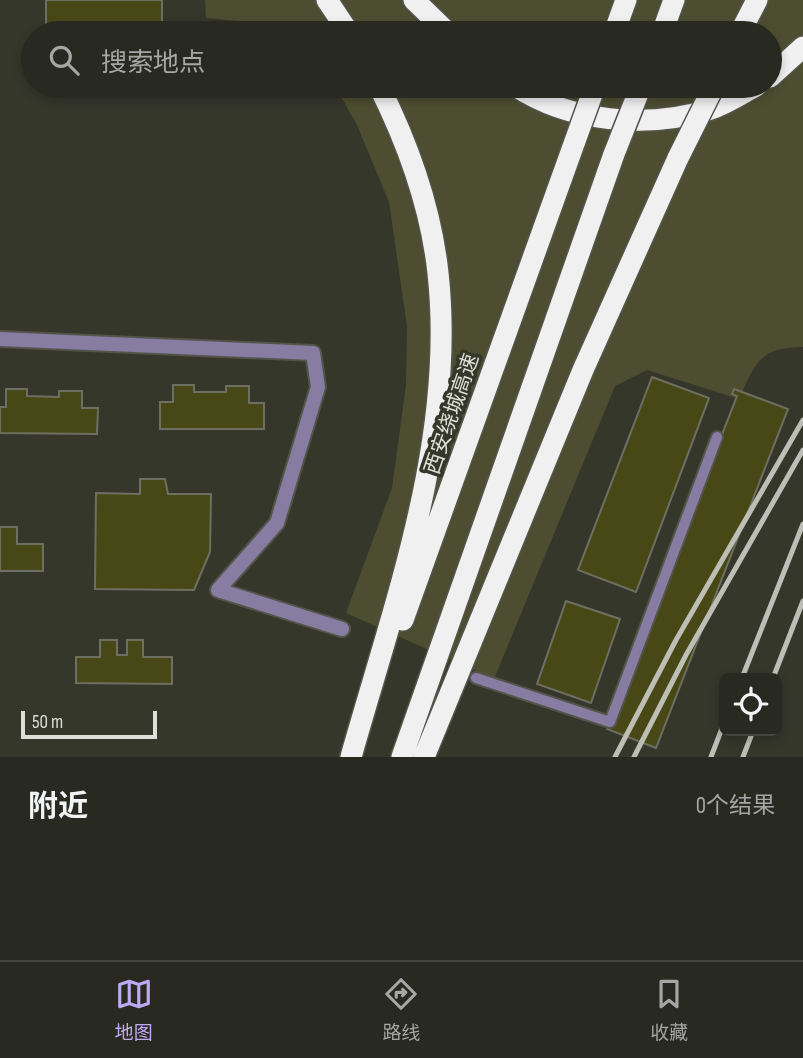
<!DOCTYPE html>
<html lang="zh">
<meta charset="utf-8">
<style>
body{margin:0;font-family:"Sofia Sans Condensed","Noto Sans SC",sans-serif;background:#34352d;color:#f1f3f6}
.controls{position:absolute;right:21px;bottom:21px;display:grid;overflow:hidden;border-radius:10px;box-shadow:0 4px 10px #0003}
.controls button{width:63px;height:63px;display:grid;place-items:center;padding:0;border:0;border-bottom:2px solid #44453e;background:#282920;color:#f1f3f6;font:35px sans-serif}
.scale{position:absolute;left:21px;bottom:18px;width:136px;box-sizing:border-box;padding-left:7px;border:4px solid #dedfd7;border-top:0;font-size:19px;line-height:24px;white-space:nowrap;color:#dedfd7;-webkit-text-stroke:5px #36372b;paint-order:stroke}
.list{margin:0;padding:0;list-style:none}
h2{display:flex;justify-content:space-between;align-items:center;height:91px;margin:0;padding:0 28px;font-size:30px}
h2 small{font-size:23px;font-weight:400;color:#a5a6a5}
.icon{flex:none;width:38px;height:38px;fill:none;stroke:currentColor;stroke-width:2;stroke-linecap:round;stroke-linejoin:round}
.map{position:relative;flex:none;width:803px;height:757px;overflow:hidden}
.search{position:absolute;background:#282920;box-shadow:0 4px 10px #0003;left:21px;right:21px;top:21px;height:77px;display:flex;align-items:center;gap:18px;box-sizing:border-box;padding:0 24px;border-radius:38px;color:#a5a6a5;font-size:26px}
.sheet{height:203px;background:#282920}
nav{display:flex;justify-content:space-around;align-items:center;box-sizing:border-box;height:98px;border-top:2px solid #44453e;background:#282920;font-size:19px;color:#a5a6a5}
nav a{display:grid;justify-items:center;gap:4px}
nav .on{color:#bea9f4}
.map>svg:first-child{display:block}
.green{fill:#4d4e31}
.building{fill:#484817;stroke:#6e6f62;stroke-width:2}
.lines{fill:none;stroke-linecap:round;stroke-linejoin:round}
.service-casing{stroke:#54554a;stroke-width:14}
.minor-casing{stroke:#54554a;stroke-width:18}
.motorway-casing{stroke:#54554a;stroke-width:24}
.service{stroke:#877da3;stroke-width:10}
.minor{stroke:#877da3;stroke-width:14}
.motorway{stroke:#f0f0f0;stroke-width:21}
.rail{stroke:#bdbeb5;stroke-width:5}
.motorway-bridge-casing{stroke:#54554a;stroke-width:24;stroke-linecap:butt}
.motorway-bridge{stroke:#f0f0f0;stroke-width:21}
.labels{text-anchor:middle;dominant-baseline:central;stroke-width:7;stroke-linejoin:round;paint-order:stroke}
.street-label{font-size:21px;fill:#dedfd7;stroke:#36372b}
</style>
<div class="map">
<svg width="803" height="757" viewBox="0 0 803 757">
<rect width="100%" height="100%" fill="#36372b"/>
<!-- green -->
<path class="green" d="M 205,0 L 803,0 L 803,347 C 760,347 755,363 739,399 L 647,370 L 615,386 L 494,679 L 346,613 L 392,488 L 406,385 L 407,326 L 389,202 L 357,125 L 335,86 L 770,86 L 770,33 L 306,33 L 303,27 L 206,18 Z"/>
<!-- building -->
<path class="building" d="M 46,0 L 162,0 L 162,27 L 46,27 Z
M 652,377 L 709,398 L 636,592 L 578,570 Z
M 173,385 L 194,385 L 194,392 L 226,392 L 226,386 L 249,386 L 249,403 L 264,403 L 264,429 L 160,429 L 160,402 L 173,402 Z
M 6,389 L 27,389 L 27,396 L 59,397 L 59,391 L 82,391 L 82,408 L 98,408 L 97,434 L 0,433 L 0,407 L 6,407 Z
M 734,389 L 788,409 L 656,748 L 607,729 L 737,396 L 732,394 Z
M 140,479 L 165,479 L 168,494 L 211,494 L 210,552 L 194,590 L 95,589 L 96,493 L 140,494 Z
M 0,527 L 17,527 L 17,544 L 43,544 L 43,571 L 0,571 Z
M 566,601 L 620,619 L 591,703 L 537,684 Z
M 100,640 L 117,640 L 117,655 L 127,655 L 127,640 L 143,640 L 143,657 L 172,657 L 172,684 L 76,683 L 76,657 L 100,657 Z"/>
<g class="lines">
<defs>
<path id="service" d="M 476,678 L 610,722 L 717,437"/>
<path id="minor" d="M 0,339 L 313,353 L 318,387 L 277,523 L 218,590 L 342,629"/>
<path id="motorway" d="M 327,0 L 349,33
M 414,0 L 448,33
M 614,33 L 626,0
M 662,33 L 674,0
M 740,33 L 757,0
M 770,77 L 803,47
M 515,86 C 570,122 646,129 708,110 C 725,105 741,94 756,86
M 403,620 L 575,141
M 351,757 C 395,601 456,437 438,273 C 431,208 408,144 379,86
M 402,757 L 614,154
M 424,757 L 583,370 L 678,158"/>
</defs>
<!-- service casing -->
<use href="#service" class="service-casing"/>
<!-- minor casing -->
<use href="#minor" class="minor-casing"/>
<!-- motorway casing -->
<use href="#motorway" class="motorway-casing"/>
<!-- service -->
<use href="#service" class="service"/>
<!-- minor -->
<use href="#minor" class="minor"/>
<!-- motorway -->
<use href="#motorway" class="motorway"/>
<!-- rail -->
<path class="rail" d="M 742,678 L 803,524
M 773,678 L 803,601
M 615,757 L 676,640 L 803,420
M 634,757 L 686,655 L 803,450
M 711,757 L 724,723
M 743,757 L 753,731"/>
<defs>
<path id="motorway-bridge" d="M 575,141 L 595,86
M 614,154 L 641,86
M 678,158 L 714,86"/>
</defs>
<!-- motorway-bridge casing -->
<use href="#motorway-bridge" class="motorway-bridge-casing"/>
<!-- motorway-bridge -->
<use href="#motorway-bridge" class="motorway-bridge"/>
</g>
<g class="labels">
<!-- street labels -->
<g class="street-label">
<text transform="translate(452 414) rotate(-71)">西安绕城高速</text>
</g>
</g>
</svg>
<div class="controls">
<button><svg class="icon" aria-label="locate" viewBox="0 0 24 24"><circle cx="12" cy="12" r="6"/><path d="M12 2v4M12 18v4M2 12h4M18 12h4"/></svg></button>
</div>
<div class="scale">50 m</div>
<div class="search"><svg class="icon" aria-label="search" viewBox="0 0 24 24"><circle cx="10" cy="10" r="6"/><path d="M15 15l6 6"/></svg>搜索地点</div>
</div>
<section class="sheet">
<h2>附近<small>0个结果</small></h2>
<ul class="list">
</ul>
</section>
<nav>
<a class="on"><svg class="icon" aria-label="map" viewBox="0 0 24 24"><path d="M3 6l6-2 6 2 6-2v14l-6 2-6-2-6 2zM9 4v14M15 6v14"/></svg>地图</a>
<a><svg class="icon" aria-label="directions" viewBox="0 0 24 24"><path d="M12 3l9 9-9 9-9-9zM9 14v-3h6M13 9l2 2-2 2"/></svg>路线</a>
<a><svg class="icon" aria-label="saved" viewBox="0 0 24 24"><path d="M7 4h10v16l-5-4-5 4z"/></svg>收藏</a>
</nav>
